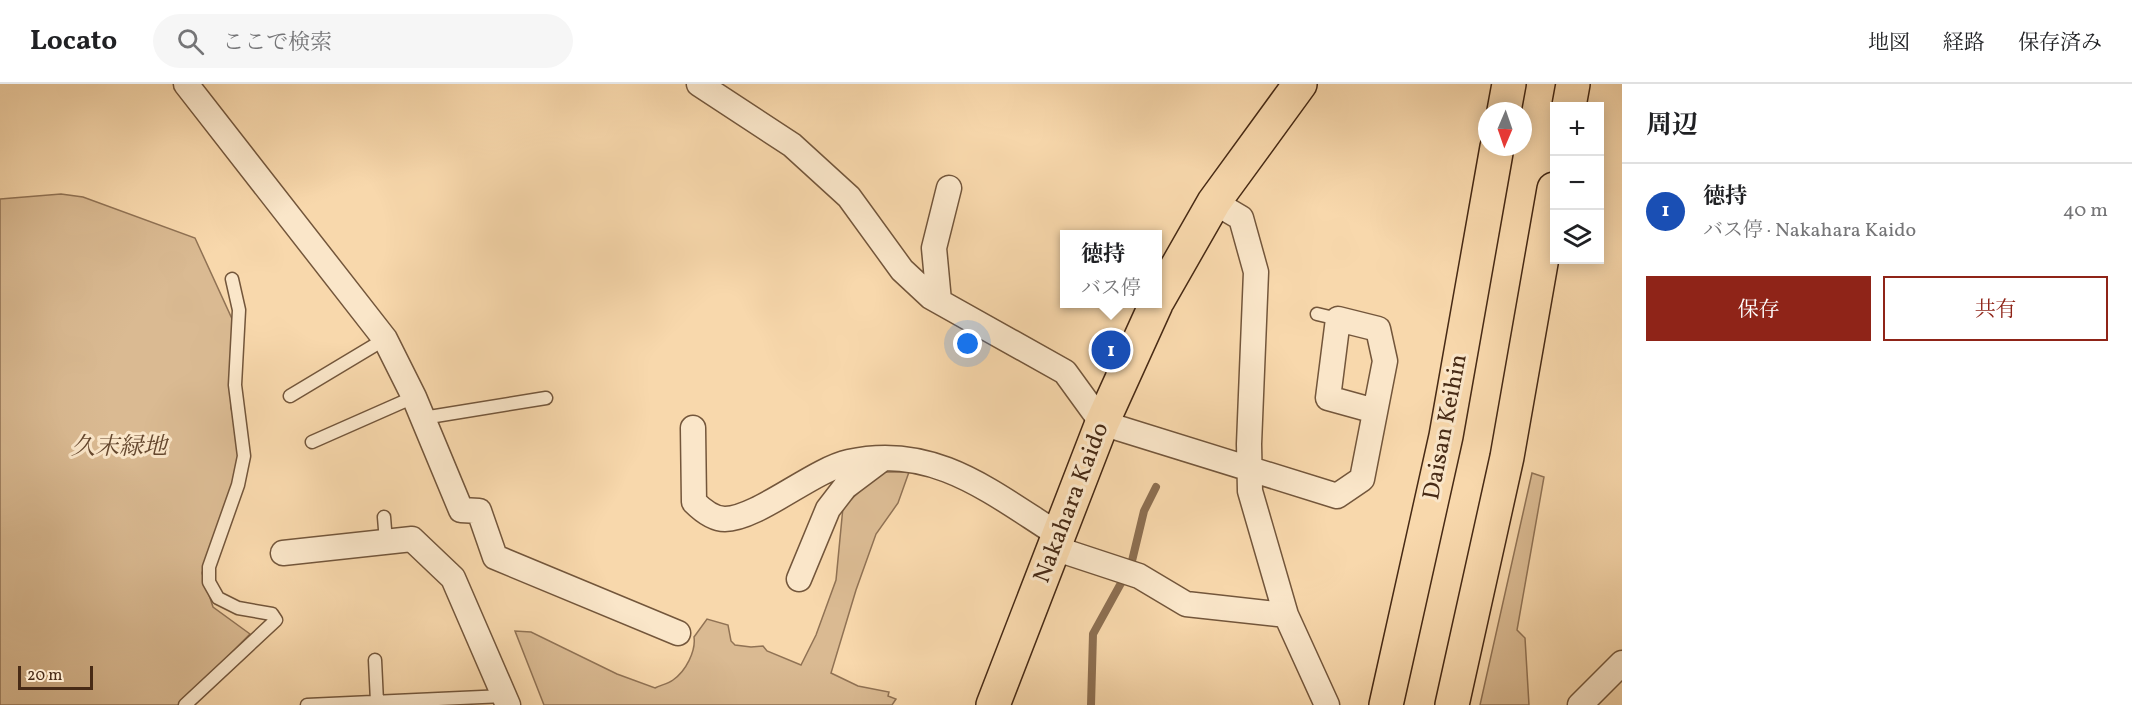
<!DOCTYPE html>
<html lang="ja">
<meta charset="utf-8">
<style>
body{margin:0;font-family:Vollkorn,"Noto Serif JP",serif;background:#f6f6f6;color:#202124}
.controls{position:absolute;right:18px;top:18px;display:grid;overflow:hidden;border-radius:0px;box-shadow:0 3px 15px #0003}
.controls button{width:54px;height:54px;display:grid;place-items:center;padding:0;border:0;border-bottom:2px solid #e0e0e0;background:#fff;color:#202124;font:30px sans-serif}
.compass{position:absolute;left:1478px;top:18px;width:54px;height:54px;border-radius:50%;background:#fff;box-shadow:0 3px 15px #0003;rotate:182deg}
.scale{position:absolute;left:18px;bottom:15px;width:75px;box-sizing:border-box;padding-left:6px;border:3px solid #472a15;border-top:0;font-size:16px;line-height:21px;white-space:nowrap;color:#472a15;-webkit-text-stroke:4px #fae6c9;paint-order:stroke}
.you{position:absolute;left:968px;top:260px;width:21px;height:21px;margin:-15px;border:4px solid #fff;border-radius:50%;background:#1a73e8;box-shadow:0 0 0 9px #1a73e833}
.badge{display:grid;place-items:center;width:39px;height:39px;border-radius:50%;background:#8f2418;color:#fff;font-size:20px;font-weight:700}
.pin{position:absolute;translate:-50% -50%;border:3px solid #fff;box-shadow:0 2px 6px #0006}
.popup{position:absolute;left:1060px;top:146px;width:102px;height:78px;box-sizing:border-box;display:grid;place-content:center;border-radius:0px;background:#fff;filter:drop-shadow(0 2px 4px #0005);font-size:20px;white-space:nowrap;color:#757577}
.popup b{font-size:22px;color:#202124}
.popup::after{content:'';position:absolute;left:50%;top:100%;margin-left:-12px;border:12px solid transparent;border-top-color:#fff}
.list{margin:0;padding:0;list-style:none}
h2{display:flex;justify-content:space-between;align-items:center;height:78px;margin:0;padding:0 24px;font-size:26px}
h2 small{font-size:20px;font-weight:400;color:#757577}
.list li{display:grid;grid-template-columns:39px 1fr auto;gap:18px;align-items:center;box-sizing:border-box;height:96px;padding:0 24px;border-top:2px solid #e0e0e0}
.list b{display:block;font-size:22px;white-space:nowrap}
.list p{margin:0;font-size:20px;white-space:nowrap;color:#757577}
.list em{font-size:20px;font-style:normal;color:#757577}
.actions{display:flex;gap:12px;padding:18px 24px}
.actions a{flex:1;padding:14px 0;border:2px solid #8f2418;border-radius:0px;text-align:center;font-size:21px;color:#8f2418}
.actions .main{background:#8f2418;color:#fff}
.icon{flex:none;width:33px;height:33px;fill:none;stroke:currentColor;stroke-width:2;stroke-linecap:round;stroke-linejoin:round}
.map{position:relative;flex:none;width:1622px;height:621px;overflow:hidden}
header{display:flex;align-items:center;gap:36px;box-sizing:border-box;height:84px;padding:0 30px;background:#fff;border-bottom:2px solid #e0e0e0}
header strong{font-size:28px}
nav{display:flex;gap:33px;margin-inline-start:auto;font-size:21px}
.search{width:420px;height:54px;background:#f6f6f6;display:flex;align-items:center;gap:15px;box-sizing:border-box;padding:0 21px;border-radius:33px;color:#757577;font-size:22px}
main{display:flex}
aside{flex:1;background:#fff}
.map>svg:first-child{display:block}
.green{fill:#daba92;stroke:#907254;stroke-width:1.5}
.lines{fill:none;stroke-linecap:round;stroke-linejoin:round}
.stream{stroke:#8d6f51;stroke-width:8}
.lane-casing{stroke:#73563b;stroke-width:15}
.street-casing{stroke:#73563b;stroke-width:27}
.primary-casing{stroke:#472a15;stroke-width:36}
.highway-casing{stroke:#472a15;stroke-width:36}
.lane{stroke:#fae6c9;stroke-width:12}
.street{stroke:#fae6c9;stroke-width:24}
.primary{stroke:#f8d8ac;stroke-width:33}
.highway{stroke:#f8d8ac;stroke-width:33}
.labels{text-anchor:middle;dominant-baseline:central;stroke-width:6;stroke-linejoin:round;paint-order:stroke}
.street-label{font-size:24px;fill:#472a15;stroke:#fae6c9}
.park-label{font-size:24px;font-style:italic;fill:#64472e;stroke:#fae6c9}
</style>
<header>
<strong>Locato</strong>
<div class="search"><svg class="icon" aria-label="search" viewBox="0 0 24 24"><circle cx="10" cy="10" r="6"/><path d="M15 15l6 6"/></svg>ここで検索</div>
<nav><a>地図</a><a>経路</a><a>保存済み</a></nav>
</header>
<main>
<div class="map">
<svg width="1622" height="621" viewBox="0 0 1622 621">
<rect width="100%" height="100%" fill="#f8d8ac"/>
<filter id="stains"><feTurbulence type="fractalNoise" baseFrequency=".00333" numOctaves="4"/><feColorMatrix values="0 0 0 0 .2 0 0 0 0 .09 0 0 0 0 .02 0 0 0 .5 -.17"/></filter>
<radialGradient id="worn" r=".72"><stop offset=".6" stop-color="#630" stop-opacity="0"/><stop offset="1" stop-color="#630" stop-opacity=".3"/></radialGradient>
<!-- green -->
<path class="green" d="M 61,110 L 83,113 L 195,154 L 233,237 L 231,324 L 241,363 L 235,391 L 202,489 L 213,523 L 250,550 L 180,621 L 0,621 L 0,115 Z
M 880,388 L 909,388 L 898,419 L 876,450 L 856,506 L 831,589 L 858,602 L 889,608 L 888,612 L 896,615 L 892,621 L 544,621 L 515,547 L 531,548 L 617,590 L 655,604 C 660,601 668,600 673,596 C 686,587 696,567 694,553 L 707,535 L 728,541 L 731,557 L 735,561 L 751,563 L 763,562 L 767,567 L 801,581 L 816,551 L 836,496 L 843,423 Z
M 1532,389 L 1544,393 L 1517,546 L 1525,554 L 1529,621 L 1480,621 Z"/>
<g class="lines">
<!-- stream -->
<path class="stream" d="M 1091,621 L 1093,550 L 1131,481 L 1144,427 L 1156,403"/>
<defs>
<path id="lane" d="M 1317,230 L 1338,235
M 290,312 L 385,255
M 423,334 L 546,314
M 312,358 L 414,313
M 384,433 L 386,458
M 375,576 L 377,618
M 185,621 L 276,536 L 272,530 L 238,524 L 218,514 L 209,498 L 209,483 L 238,401 L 244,372 L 235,301 L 239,226 L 232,195
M 307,621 L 504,612"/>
<path id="street" d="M 186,0 L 385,255 L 414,313 L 461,426 L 479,427 L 495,473 L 678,549
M 699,0 L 792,61 L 849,113 L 902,186 L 931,213 L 1065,288 L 1102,339 L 1337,412 L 1362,395 L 1385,277 L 1378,245 L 1338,235 L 1328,314 L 1375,327
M 1214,118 L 1241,134 L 1256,188 L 1249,360 L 1250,407 L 1286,531 L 1327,621
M 939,217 L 934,164 L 949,104
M 693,344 L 694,418 C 702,426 713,435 725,435 C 757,435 813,386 849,378 C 934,359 992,409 1059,451
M 1054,464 L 1139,492 L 1186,520 L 1286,531
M 283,469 L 412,455 L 453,494 L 508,621
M 799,495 L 828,425 L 845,403 L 881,376
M 1580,621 L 1622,579"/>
<path id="primary" d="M 1158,216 L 1214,118 L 1300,0
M 993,621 L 1102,339 L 1156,220"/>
<path id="highway" d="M 1569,22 L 1573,0
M 1504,27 L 1509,0
M 1386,621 L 1446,352 L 1497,63
M 1452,621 L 1507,373 L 1554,105"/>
</defs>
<!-- lane casing -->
<use href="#lane" class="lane-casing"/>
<!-- street casing -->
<use href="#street" class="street-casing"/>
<!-- primary casing -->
<use href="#primary" class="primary-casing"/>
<!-- highway casing -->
<use href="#highway" class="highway-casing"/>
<!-- lane -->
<use href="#lane" class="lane"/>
<!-- street -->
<use href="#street" class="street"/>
<!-- primary -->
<use href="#primary" class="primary"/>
<!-- highway -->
<use href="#highway" class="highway"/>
</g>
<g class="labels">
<!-- street labels -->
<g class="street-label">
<text transform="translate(1446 343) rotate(-79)">Daisan Keihin</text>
<text transform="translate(1072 419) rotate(-69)">Nakahara Kaido</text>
</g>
<!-- park labels -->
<g class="park-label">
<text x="119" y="364">久末緑地</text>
</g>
</g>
<rect width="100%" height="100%" filter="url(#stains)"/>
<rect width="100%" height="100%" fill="url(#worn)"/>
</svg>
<div class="controls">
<button>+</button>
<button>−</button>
<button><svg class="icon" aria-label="layers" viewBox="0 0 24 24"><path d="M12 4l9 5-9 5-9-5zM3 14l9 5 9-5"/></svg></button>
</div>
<svg class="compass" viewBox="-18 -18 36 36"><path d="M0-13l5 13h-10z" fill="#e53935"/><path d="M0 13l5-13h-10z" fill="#757577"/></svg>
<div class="scale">20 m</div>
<div class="you"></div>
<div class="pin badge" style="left:1111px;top:266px;background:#1a4fb4">1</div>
<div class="popup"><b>徳持</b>バス停</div>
</div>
<aside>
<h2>周辺<small></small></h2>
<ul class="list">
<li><span class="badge" style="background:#1a4fb4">1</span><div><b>徳持</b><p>バス停 · Nakahara Kaido</p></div><em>40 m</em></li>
</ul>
<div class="actions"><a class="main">保存</a><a>共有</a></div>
</aside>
</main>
